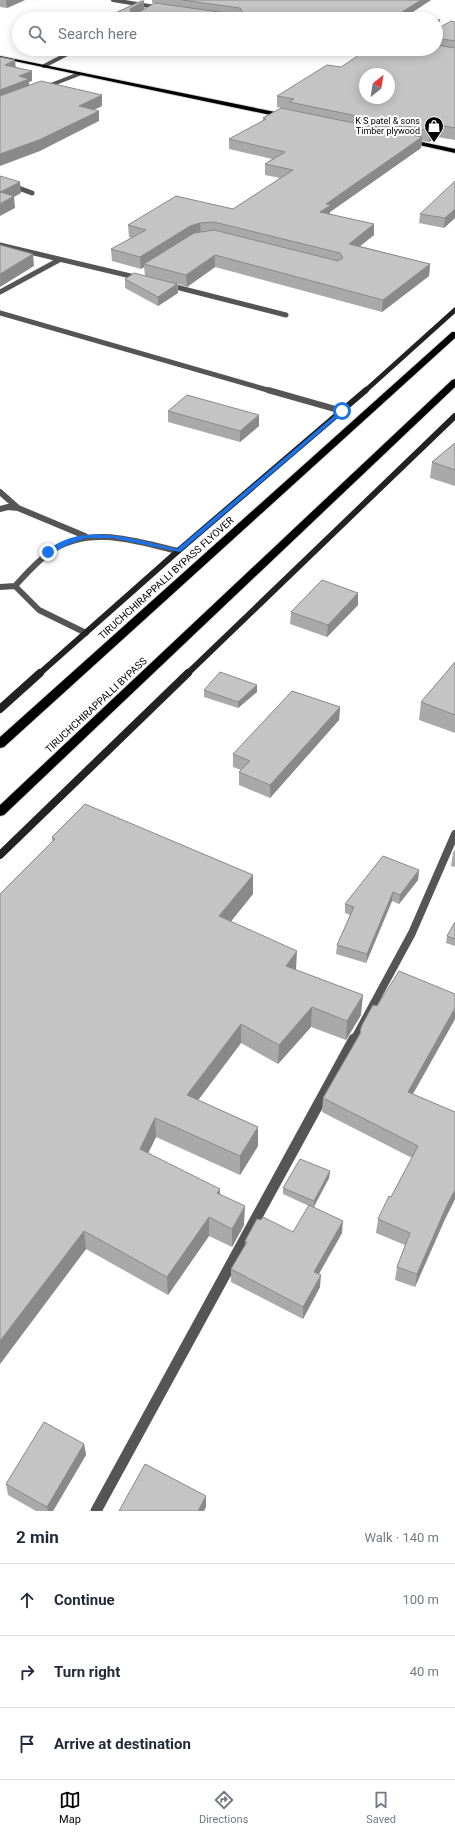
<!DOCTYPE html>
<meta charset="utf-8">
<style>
body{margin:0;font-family:Roboto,sans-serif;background:#f6f6f7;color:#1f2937}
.compass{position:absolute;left:359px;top:68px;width:36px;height:36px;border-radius:50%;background:#fff;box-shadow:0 2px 10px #0003;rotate:30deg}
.stop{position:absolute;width:12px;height:12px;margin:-9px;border:3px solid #1a73e8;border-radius:50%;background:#fff}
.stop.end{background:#1a73e8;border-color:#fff;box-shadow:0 1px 4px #0008}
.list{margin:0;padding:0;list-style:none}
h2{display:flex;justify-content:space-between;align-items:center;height:52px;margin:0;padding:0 16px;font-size:17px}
h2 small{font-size:13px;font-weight:400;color:#747a83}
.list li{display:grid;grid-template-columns:26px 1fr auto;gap:12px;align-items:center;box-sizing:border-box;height:72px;padding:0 16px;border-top:1px solid #e0e1e3}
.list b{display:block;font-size:15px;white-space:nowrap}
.list em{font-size:13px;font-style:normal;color:#747a83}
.icon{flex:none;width:22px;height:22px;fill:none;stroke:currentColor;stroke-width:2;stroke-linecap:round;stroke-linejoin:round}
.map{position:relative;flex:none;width:455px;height:1511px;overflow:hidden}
.search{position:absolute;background:#fff;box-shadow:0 2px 10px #0003;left:12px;right:12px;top:12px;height:44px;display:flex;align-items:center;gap:10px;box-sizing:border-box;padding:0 14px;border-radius:22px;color:#747a83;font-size:15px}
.sheet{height:268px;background:#fff}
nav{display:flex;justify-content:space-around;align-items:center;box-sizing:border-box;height:56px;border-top:1px solid #e0e1e3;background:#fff;font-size:11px;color:#747a83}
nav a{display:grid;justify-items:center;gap:2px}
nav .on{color:#000}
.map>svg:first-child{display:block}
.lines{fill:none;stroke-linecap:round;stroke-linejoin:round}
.primary-casing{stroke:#dbdbdb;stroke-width:2}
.highway-casing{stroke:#dbdbdb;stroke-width:2}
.street-far4{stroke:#555;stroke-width:4}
.street-far3{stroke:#555;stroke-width:5}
.street-far2{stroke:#555;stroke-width:6}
.street-far1{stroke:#555;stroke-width:8}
.street{stroke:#555;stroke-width:11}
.secondary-far2{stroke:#222;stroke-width:5}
.secondary-far1{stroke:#222;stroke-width:6}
.secondary{stroke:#222;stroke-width:8}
.primary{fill:#000;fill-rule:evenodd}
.highway{fill:#000;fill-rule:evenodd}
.wall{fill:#a9a9a9}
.shaded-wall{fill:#898989}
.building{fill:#c4c4c4;stroke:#898989;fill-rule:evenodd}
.route{fill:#1a73e8}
.labels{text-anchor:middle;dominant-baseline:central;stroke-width:4;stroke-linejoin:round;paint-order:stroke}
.far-poi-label{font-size:9px;fill:#000;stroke:#fff;text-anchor:end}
.street-label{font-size:10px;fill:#000;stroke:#fff}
</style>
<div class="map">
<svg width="455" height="1511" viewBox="0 0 455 1511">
<rect width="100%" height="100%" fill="#fff"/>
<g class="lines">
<defs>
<path id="primary" d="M 0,56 L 285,114 L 288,116 L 285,118 L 0,58 Z
M 408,139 L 455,149 L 455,153 L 406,142 L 405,141 Z"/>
<path id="highway" d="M 452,332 L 455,332 L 455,338 L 4,747 L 0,748 L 0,737 Z
M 455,379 L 455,387 L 4,815 L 0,816 L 0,805 L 452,380 Z"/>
</defs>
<!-- primary casing -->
<use href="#primary" class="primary-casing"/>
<!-- highway casing -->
<use href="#highway" class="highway-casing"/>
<!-- street-far4 -->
<path class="street-far4" d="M 113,0 L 155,7 L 133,19
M 44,66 L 77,49
M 43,88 L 79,74"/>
<!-- street-far3 -->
<path class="street-far3" d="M 0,181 L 32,193
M 0,245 L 139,278
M 168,285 L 286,315
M 0,292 L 59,260
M 0,313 L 271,391"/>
<!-- street-far2 -->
<path class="street-far2" d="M 268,390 L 342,411
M 0,492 L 18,508 L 8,507 L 0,509
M 18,508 L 85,536
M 0,587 L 15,586
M 86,633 L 39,610 L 15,586 C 27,573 38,560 53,550 C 91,525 138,542 178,551"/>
<!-- street-far1 -->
<path class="street-far1" d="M 354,1040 L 412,933 L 455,834"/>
<!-- street -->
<path class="street" d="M 96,1511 L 354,1039"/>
<!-- secondary-far2 -->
<path class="secondary-far2" d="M 365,391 L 455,310"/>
<!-- secondary-far1 -->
<path class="secondary-far1" d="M 39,674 L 178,551 L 366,390
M 187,674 L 455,416"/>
<!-- secondary -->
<path class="secondary" d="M 0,709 L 40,673
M 0,855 L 188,673"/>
<!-- primary -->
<use href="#primary" class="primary"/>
<!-- highway -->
<use href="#highway" class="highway"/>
</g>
<!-- wall -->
<path class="wall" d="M 0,0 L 25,0 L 7,8 L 0,7 Z
M 152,0 L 431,0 L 402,19 L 111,19 L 111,15 L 144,1 L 144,9 L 134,15 L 155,3 L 152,3 Z
M 436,19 L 439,28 L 455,22 L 455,140 L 437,137 L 429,142 L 422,141 L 421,148 L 330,212 L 330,214 L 374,235 L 360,246 L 430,264 L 429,276 L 382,312 L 215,267 L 187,287 L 178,284 L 178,293 L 158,306 L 125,288 L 125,279 L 145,276 L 144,267 L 141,269 L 112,261 L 111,249 L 132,238 L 129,237 L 128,225 L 233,209 L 280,178 L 265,175 L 265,164 L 272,159 L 229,149 L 229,139 L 263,121 L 263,118 L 281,108 L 277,107 L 277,96 L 341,67 L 436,49 Z
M 420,214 L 455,218 L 444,228 L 419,223 Z
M 168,411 L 259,415 L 259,426 L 240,442 L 168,422 Z
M 455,443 L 455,486 L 430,478 L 432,462 Z
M 358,593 L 358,605 L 327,637 L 290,624 L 291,612 Z
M 455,662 L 455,733 L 419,720 L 421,702 Z
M 257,685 L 257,692 L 238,708 L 204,697 L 204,690 Z
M 340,707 L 339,720 L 270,798 L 239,785 L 239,772 L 241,770 L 233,767 L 233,754 Z
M 52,837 L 253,894 L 231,921 L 296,970 L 361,1015 L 346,1040 L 311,1027 L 278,1064 L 241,1043 L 198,1100 L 258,1127 L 258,1146 L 240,1175 L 156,1137 L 148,1153 L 220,1195 L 244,1225 L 232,1247 L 209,1236 L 168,1295 L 86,1249 L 0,1364 L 0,894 L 52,842 Z
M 455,849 L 455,867 L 451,866 L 453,853 Z
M 419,870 L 418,880 L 399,904 L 392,901 L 366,963 L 336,954 L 337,945 L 350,915 L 345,913 L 345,904 Z
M 455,922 L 455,946 L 446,943 L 447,936 Z
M 377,1006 L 455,1019 L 413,1094 L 455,1112 L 455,1199 L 445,1219 L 415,1287 L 395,1280 L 397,1267 L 405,1245 L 376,1233 L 378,1219 L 391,1197 L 412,1158 L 322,1112 L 323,1098 L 360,1035 L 360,1031 Z
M 330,1171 L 329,1178 L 314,1207 L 342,1233 L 319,1274 L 320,1287 L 303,1319 L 231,1282 L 231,1269 L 245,1246 L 245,1241 L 293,1232 L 309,1206 L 283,1194 L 283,1188 Z
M 84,1444 L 86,1455 L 53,1511 L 36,1511 L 8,1495 L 6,1484 Z"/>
<!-- shaded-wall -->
<path class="shaded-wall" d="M 6,0 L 25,0 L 7,8 Z
M 421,0 L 431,0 L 402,19 L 391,19 Z
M 144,1 L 144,9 L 130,17 L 130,9 Z
M 440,20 L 439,30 L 436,32 L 436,23 Z
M 15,60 L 16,70 L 5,65 Z
M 32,71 L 32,81 L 29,82 L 30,89 L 0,101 L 0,90 L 19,76 Z
M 102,95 L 102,106 L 80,117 L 79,106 Z
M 99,111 L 99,121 L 40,151 L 0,166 L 0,154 Z
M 438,125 L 437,137 L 429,142 L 430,131 Z
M 422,137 L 421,148 L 330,212 L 330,216 L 320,212 L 326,204 Z
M 20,182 L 21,193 L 14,197 L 15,208 L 0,216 L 0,192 Z
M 455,209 L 455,218 L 444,228 L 445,218 Z
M 200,223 L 201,234 L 144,264 L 144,267 L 141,269 L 140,257 L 190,226 Z
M 374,224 L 374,235 L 349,255 L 349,244 Z
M 33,254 L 34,266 L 0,287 L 0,274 Z
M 215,255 L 215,267 L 187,287 L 186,275 Z
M 430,264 L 429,276 L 382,312 L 383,300 Z
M 177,284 L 178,293 L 158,306 L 158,297 Z
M 259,415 L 259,426 L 240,442 L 240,431 Z
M 358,593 L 358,605 L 327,637 L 328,625 Z
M 257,685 L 257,692 L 238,708 L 238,702 Z
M 340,707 L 339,720 L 270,798 L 270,785 Z
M 419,870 L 418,880 L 399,904 L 400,895 Z
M 253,875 L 253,894 L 220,935 L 219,916 Z
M 393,892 L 392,901 L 366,963 L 367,954 Z
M 297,951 L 296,970 L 286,966 Z
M 363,995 L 361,1015 L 346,1040 L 347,1021 Z
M 312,1007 L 311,1027 L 278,1064 L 279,1045 Z
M 455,1008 L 455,1019 L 406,1106 L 408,1092 Z
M 241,1024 L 241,1043 L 187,1115 L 187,1095 Z
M 155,1118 L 156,1137 L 141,1168 L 140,1149 Z
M 258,1127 L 258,1146 L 240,1175 L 240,1156 Z
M 330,1171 L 329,1178 L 313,1208 L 314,1201 Z
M 220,1189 L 220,1208 L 217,1193 Z
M 455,1190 L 455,1199 L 445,1219 L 415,1287 L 417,1274 L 447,1205 Z
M 245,1206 L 244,1225 L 232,1247 L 232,1229 Z
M 209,1217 L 209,1236 L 168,1295 L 167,1277 Z
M 343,1221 L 342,1233 L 313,1284 L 314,1272 Z
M 84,1231 L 86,1249 L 0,1364 L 0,1341 Z
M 321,1275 L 320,1287 L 303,1319 L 303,1307 Z
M 84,1444 L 86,1455 L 53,1511 L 48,1511 L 47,1507 Z
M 206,1496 L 206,1507 L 204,1511 L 198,1511 Z"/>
<!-- building -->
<path class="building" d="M 182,0 L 421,0 L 391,19 L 134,19 L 111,15 L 141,1 L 144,1 L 130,9 L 131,14 L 134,15 L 155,3 L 241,15 L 242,11 L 240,8 Z
M 416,16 L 440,20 L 436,23 L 436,19 L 412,19 Z
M 451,21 L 455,22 L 455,41 L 436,38 L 436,29 L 437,29 Z
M 436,45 L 455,48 L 455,128 L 438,125 L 430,131 L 289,102 L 294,99 L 277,96 L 327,65 L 341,67 L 368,49 L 436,49 ZM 365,74 L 389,74 L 389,98 L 365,98 Z
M 0,57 L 15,60 L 5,65 L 32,71 L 19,76 L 29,79 L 0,90 Z
M 41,81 L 102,95 L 79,106 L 99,111 L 39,140 L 0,154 L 0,96 Z
M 281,108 L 422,137 L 326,204 L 331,205 L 320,212 L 374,224 L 349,244 L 430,264 L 383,300 L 215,255 L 186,275 L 144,264 L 194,233 L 214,230 L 338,261 L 343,258 L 340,253 L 214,222 L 200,223 L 190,226 L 140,257 L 111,249 L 146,230 L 128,225 L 176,196 L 233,209 L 293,170 L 265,164 L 285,152 L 229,139 L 266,119 L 263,118 Z
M 0,176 L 20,182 L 0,192 Z
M 455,181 L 455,209 L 445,218 L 420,214 Z
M 0,192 L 14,196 L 0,204 Z
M 0,245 L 33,254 L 0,274 Z
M 134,273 L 177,284 L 158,297 L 125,279 Z
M 187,395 L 259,415 L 240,431 L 168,411 Z
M 455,443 L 455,470 L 432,462 Z
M 322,580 L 358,593 L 328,625 L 291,612 Z
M 455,662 L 455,715 L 421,702 Z
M 220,672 L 257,685 L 238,702 L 204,690 Z
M 292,691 L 340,707 L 270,785 L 239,772 L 250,761 L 233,754 Z
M 85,804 L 253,875 L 219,916 L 297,951 L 286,966 L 363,995 L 347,1021 L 312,1007 L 279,1045 L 241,1024 L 187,1095 L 258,1127 L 240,1156 L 155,1118 L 140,1149 L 220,1189 L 217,1193 L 245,1206 L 232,1229 L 209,1217 L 167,1277 L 84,1231 L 0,1341 L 0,894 L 55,839 L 52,837 Z
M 383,856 L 419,870 L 400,895 L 393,892 L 367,954 L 337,945 L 354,907 L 345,904 Z
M 455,922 L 455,939 L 447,936 Z
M 399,971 L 455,994 L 455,1008 L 408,1092 L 455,1112 L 455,1190 L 447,1205 L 417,1274 L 397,1267 L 410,1233 L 378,1219 L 389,1196 L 391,1197 L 418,1146 L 323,1098 L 361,1032 L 360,1031 L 362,1025 L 373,1005 L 377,1006 Z
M 300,1159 L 330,1171 L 314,1201 L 283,1188 Z
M 309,1205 L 343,1221 L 314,1272 L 321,1275 L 303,1307 L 231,1269 L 247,1242 L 245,1241 L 257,1219 L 261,1220 L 263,1217 L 293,1232 Z
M 44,1422 L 84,1444 L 47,1507 L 6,1484 Z
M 145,1464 L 206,1496 L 198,1511 L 119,1511 Z"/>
<!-- route -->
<path class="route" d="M 341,410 L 345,411 L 180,552 L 113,538 L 86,538 L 69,544 L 50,554 L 45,552 C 83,520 135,540 177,549 Z"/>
<!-- icons -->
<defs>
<symbol id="shop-pin" viewBox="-11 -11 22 30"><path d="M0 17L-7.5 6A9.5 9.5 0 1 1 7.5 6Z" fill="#000" stroke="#fff"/><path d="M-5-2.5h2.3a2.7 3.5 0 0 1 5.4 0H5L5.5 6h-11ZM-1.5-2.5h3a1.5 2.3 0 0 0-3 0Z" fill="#fff"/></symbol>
</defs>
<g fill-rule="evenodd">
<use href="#shop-pin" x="423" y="115" width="22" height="30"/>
</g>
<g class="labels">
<!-- far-poi labels -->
<g class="far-poi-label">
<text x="420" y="121">K S patel &amp; sons<tspan x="420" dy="10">Timber plywood</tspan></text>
</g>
<!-- street labels -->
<g class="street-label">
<text transform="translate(166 578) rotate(-42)">TIRUCHCHIRAPPALLI BYPASS FLYOVER</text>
<text transform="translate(96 705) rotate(-43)">TIRUCHCHIRAPPALLI BYPASS</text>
</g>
</g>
</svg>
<svg class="compass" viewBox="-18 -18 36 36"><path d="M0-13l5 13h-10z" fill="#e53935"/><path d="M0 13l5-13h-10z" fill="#747a83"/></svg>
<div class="stop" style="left:342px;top:411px"></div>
<div class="stop end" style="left:48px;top:552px"></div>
<div class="search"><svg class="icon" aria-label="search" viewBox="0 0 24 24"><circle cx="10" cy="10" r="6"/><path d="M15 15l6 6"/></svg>Search here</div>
</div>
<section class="sheet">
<h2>2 min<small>Walk · 140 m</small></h2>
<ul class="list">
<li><svg class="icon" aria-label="ahead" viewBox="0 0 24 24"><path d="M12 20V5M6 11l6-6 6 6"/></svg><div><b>Continue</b></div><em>100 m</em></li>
<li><svg class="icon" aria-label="right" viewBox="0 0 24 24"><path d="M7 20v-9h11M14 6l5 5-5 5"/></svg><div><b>Turn right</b></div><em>40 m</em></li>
<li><svg class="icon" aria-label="arrive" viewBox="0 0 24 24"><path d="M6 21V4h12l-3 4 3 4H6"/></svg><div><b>Arrive at destination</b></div></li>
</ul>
</section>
<nav>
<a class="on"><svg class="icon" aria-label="map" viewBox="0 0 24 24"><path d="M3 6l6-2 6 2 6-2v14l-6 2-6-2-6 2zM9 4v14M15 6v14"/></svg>Map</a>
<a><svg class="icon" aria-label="directions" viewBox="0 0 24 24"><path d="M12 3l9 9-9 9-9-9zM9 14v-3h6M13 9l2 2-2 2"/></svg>Directions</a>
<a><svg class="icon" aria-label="saved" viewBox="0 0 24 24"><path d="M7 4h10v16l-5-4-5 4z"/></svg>Saved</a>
</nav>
